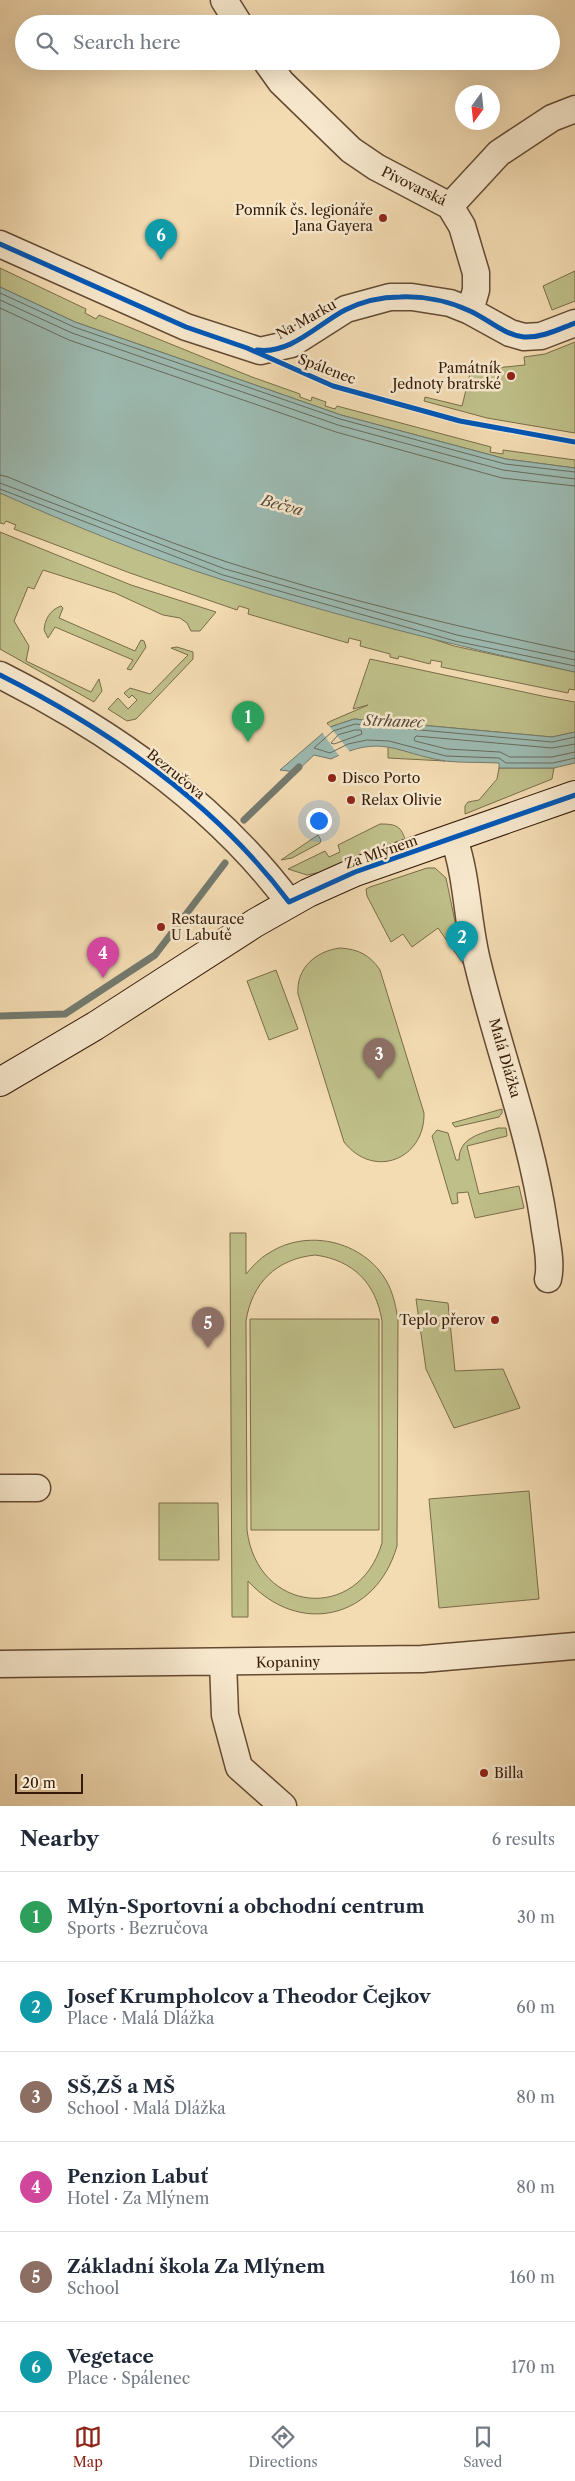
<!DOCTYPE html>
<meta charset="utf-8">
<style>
body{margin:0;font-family:"Libre Caslon Text",serif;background:#f6f6f7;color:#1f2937}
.compass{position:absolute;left:455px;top:85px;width:45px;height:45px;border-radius:50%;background:#fff;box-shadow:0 5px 20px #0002;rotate:195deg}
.scale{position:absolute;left:15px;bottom:12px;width:68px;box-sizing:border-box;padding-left:5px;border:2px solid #351a09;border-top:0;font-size:14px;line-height:18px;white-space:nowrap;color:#351a09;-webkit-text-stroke:4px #f7e8cd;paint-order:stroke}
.you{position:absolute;left:318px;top:820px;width:18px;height:18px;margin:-12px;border:4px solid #fff;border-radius:50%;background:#1a73e8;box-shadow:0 0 0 8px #1a73e833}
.badge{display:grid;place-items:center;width:32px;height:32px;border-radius:50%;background:#8f2418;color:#fff;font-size:16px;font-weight:700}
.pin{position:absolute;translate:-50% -41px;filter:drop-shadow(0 1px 2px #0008)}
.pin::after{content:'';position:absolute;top:26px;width:18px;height:15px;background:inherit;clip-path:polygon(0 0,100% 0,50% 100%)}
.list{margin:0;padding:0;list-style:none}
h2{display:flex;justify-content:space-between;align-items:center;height:65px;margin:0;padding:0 20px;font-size:21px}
h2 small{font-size:16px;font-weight:400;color:#747a83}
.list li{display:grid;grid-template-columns:32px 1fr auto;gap:15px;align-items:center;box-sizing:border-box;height:90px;padding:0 20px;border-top:1px solid #e0e1e3}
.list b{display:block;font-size:19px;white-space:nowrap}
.list p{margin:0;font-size:16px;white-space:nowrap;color:#747a83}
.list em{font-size:16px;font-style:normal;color:#747a83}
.icon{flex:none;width:28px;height:28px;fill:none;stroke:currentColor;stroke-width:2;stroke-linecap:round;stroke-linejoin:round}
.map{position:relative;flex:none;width:575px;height:1806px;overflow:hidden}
.search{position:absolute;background:#fff;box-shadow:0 5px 20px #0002;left:15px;right:15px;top:15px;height:55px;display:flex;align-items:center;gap:12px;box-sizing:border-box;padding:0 18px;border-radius:28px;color:#747a83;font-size:19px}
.sheet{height:605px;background:#fff}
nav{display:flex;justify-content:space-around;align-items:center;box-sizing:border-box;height:70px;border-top:1px solid #e0e1e3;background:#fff;font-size:14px;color:#747a83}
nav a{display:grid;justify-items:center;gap:2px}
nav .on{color:#8f2418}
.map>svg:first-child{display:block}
.green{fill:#bfbf89;stroke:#7a6c49;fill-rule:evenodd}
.water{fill:#9cbab1;stroke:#737a6e}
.pier{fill:#f3dbb2}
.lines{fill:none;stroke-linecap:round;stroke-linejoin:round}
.shore{stroke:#686a5d;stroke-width:1}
.stream{stroke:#737a6e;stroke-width:7}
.street-casing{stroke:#644a33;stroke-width:29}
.secondary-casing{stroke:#351a09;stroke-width:30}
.street{stroke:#f7e8cd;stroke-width:26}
.secondary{stroke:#f7e8cd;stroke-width:28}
.cycleway-casing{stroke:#f7e8cd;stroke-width:8}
.cycleway{stroke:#0057b8;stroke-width:5}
.poi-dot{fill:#8f2418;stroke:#f7e8cd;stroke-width:2}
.labels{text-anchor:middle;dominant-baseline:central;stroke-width:5;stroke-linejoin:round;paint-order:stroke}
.street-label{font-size:14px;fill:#351a09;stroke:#f7e8cd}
.poi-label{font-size:14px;fill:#351a09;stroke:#f7e8cd;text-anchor:start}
.water-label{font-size:15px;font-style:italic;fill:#544a3b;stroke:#f7e8cd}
</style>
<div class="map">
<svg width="575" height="1806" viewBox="0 0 575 1806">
<rect width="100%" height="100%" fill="#f3dbb2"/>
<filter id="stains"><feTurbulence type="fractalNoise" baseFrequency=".004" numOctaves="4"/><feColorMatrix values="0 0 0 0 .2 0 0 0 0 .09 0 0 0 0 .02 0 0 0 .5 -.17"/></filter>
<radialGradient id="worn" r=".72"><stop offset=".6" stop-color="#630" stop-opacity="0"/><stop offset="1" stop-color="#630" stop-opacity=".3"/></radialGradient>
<!-- green -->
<path class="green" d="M 0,268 L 86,309 L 85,313 L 96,319 L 99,315 L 252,377 L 300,394 L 300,397 L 311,401 L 312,397 L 326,402 L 325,406 L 335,409 L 337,406 L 491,447 L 490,452 L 503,454 L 503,450 L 575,460 L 575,468 L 506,459 L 341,415 L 75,322 L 0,287 Z
M 575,271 L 575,301 L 552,310 L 543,286 Z
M 575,342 L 575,433 L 487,418 L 424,401 L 425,397 L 462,406 L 470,374 L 486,373 L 486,369 L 525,365 L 524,357 L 545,354 Z
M 0,493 L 454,646 L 575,672 L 575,690 L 569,689 L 568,693 L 441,667 L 442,662 L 431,660 L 430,664 L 399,656 L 398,659 L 390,657 L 390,654 L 360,646 L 361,641 L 349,638 L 348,643 L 248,614 L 249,609 L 239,606 L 237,610 L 130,573 L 14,529 L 16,525 L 6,521 L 4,524 L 0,523 Z
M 0,532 L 131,585 L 216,612 L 200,631 L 191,631 L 187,623 L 180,618 L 163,615 L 115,593 L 43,570 L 34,589 L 28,587 L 14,621 L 29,646 L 26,661 L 91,692 L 99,679 L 102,691 L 94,702 L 0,649 Z
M 61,606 L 63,608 L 59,618 L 135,651 L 141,640 L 144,641 L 146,647 L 131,670 L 127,669 L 133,660 L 55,627 L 48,638 L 44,630 C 45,619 50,610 61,606 Z
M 177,647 L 193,652 L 193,659 L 136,719 L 127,721 L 108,709 L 118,698 L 128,709 L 137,700 L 132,695 L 129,698 L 124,693 L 130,688 L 150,694 L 188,655 L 171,648 Z
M 370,659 L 547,697 L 575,702 L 575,732 L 552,737 L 354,719 L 330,727 L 327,723 L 331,721 L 368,705 L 353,709 Z
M 388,746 L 445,761 L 388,758 Z
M 499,768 L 554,768 L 552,779 L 465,814 L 465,806 L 468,802 L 479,800 L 497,779 Z
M 380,824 C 397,824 401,826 406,842 L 321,872 L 307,875 L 288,869 L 325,851 L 329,857 L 340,852 L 338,845 Z
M 318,835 L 321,840 L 320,843 L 292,858 L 281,860 Z
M 427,868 L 435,868 L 446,878 L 464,965 L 438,928 L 412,947 L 403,934 L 391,942 L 367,896 L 366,889 L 370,887 Z
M 340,948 C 358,949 370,955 380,970 L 424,1113 C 425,1159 374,1180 344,1142 L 298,994 C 296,968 316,951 340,948 Z
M 276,970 L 298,1029 L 269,1040 L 247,981 Z
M 502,1109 L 502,1113 L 499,1117 L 455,1127 L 452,1123 Z
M 498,1128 L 506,1128 L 507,1136 L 467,1146 L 479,1194 L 519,1186 L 524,1208 L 475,1218 L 468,1192 L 457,1193 L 458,1203 L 452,1204 L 432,1136 L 437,1130 L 448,1133 L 456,1160 L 459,1160 C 459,1138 479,1134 498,1128 Z
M 230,1233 L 246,1233 L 246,1274 C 253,1266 260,1258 269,1253 C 309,1227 368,1242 389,1286 C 394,1297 396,1308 398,1319 L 397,1546 C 376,1619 299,1637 248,1581 L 248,1617 L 232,1617 ZM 315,1255 C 353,1260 376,1283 382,1321 L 382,1543 C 358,1624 257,1613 247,1530 L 246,1321 C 252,1283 276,1259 315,1255 Z
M 416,1299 L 448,1303 L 455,1371 L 503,1369 L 520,1408 L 454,1428 L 426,1369 Z
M 250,1319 L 379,1319 L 379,1530 L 251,1530 Z
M 529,1491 L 539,1599 L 439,1608 L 429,1499 Z
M 159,1503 L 218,1503 L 219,1560 L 159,1560 Z"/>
<!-- water -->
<path class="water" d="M 0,287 L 75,322 L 341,415 L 506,459 L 575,468 L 575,672 C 456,646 339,617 223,580 C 147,556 72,525 0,493 Z
M 354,719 L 552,737 L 575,732 L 575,763 L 554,768 L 499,768 L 499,763 C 481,762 463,763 445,761 C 396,753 382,733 331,759 L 314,755 L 296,772 L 280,770 L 330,727 Z"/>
<!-- pier -->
<path class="pier" d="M 329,725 L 330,727 L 350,752 L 340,757 L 321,731 Z"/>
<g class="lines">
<!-- shore -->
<path class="shore" d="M 0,293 L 74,327 L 340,419 L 505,464 L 575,472
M 0,300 L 72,333 L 338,425 L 503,470 L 575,479
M 0,308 L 69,340 L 336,432 L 502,478 L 575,486
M 0,475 L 8,477 C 80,507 153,537 227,562 C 341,599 458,627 575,652
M 0,483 L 225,569 L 457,635 L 575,660
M 0,489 L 223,575 L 455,641 L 575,666
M 355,730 L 361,730 L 362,734 L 334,744 L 331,743 L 338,735 Z
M 575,737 L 552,742 L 355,724 L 333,731 L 314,748 L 330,753 L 348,744 L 367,740 L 389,741 L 446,756 L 499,758 L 506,763 L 553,763 L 575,758
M 575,744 L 552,748 L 416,736 L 414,739 L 415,741 L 447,749 L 500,752 L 510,757 L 552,757 L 575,752"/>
<!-- stream -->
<path class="stream" d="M 244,820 L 299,767
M 0,1016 L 65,1014 L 155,955 L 225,863"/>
<defs>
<path id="street" d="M 224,0 L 239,24
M 266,61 L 281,82 L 351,150 L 376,167 L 450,206 L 462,226 L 476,273 L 476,290 L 470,311
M 450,206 L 499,153 L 552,118 L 575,109
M 0,244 L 186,327 L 260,351 L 291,344 L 346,309 L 390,297 L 412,297 L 450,303 L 470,311 L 510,333 L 524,337 L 541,336 L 575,323
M 0,675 C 109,730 215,803 289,902
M 454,839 C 468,879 467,924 478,965 C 499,1052 531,1134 544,1223 C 546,1240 552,1262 548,1279
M 0,1488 L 37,1488
M 223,1662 L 225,1715 L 239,1767 L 283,1806
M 0,1664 L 422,1659 L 575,1646"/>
<path id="secondary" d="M 0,1082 L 95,1026 L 255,923 L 308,893 L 355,872 L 575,795"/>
</defs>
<!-- street casing -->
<use href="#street" class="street-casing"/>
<!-- secondary casing -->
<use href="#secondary" class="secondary-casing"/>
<!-- street -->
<use href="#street" class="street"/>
<!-- secondary -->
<use href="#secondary" class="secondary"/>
<defs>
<path id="cycleway" d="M 0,244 L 186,327 L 247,348 L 333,386 L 460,421 L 575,442
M 257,350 C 290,355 318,324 345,310 C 361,302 382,297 400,297 C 423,296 449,301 470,311 C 488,319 504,335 524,337 C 542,338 559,329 575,323
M 0,675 C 109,730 215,803 289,902 L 355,872 L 575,795"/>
</defs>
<!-- cycleway casing -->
<use href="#cycleway" class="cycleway-casing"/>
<!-- cycleway -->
<use href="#cycleway" class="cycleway"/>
</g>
<!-- markers -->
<g class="poi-dot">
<circle cx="383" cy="218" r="5"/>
<circle cx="511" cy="376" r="5"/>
<circle cx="332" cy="778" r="5"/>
<circle cx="351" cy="800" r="5"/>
<circle cx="161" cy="927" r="5"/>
<circle cx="495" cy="1320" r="5"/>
<circle cx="484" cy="1773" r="5"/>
</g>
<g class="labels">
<!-- street labels -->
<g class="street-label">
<text transform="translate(414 186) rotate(26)">Pivovarská</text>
<text transform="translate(306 319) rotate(-29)">Na Marku</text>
<text transform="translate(327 369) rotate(21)">Spálenec</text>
<text transform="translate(176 774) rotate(39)">Bezručova</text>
<text transform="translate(381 852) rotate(-19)">Za Mlýnem</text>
<text transform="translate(505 1058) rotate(74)">Malá Dlážka</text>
<text transform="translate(288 1662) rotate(-1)">Kopaniny</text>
</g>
<!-- poi labels -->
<g class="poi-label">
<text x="373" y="210" text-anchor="end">Pomník čs. legionáře<tspan x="373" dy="16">Jana Gayera</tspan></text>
<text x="501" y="368" text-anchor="end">Památník<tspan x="501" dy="16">Jednoty bratrské</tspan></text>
<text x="342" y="778">Disco Porto</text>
<text x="361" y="800">Relax Olivie</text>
<text x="171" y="919">Restaurace<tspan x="171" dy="16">U Labutě</tspan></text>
<text x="485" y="1320" text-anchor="end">Teplo přerov</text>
<text x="494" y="1773">Billa</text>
</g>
<!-- water labels -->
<g class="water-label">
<text transform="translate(282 505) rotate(15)">Bečva</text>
<text transform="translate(394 721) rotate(2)">Strhanec</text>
</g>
</g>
<rect width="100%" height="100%" filter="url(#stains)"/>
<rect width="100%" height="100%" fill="url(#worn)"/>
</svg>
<svg class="compass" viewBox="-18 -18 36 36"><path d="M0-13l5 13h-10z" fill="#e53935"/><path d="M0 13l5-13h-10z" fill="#747a83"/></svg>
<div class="scale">20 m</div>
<div class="you"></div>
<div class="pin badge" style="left:248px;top:742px;background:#2e9e5b">1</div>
<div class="pin badge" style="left:462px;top:962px;background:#0f9aa8">2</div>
<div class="pin badge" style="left:379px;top:1079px;background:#8d6e63">3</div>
<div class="pin badge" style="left:103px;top:978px;background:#d1479c">4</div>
<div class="pin badge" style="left:208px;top:1348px;background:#8d6e63">5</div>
<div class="pin badge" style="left:161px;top:260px;background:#0f9aa8">6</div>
<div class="search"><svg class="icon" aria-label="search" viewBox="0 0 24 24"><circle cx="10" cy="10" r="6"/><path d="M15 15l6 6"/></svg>Search here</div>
</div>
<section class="sheet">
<h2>Nearby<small>6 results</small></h2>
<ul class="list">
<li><span class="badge" style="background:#2e9e5b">1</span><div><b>Mlýn-Sportovní a obchodní centrum</b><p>Sports · Bezručova</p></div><em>30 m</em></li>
<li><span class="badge" style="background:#0f9aa8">2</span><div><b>Josef Krumpholcov a Theodor Čejkov</b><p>Place · Malá Dlážka</p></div><em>60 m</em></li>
<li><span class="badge" style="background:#8d6e63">3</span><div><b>SŠ,ZŠ a MŠ</b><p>School · Malá Dlážka</p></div><em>80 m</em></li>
<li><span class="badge" style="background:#d1479c">4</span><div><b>Penzion Labuť</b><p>Hotel · Za Mlýnem</p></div><em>80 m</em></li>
<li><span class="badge" style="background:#8d6e63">5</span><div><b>Základní škola Za Mlýnem</b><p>School</p></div><em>160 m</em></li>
<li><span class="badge" style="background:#0f9aa8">6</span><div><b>Vegetace</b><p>Place · Spálenec</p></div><em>170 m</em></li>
</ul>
</section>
<nav>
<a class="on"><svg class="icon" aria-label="map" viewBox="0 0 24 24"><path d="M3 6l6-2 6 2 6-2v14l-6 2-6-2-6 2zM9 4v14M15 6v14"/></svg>Map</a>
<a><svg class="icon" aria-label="directions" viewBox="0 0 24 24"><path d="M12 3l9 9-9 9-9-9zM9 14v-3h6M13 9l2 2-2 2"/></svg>Directions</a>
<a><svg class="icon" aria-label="saved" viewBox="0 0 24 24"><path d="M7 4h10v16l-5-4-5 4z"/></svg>Saved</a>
</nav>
